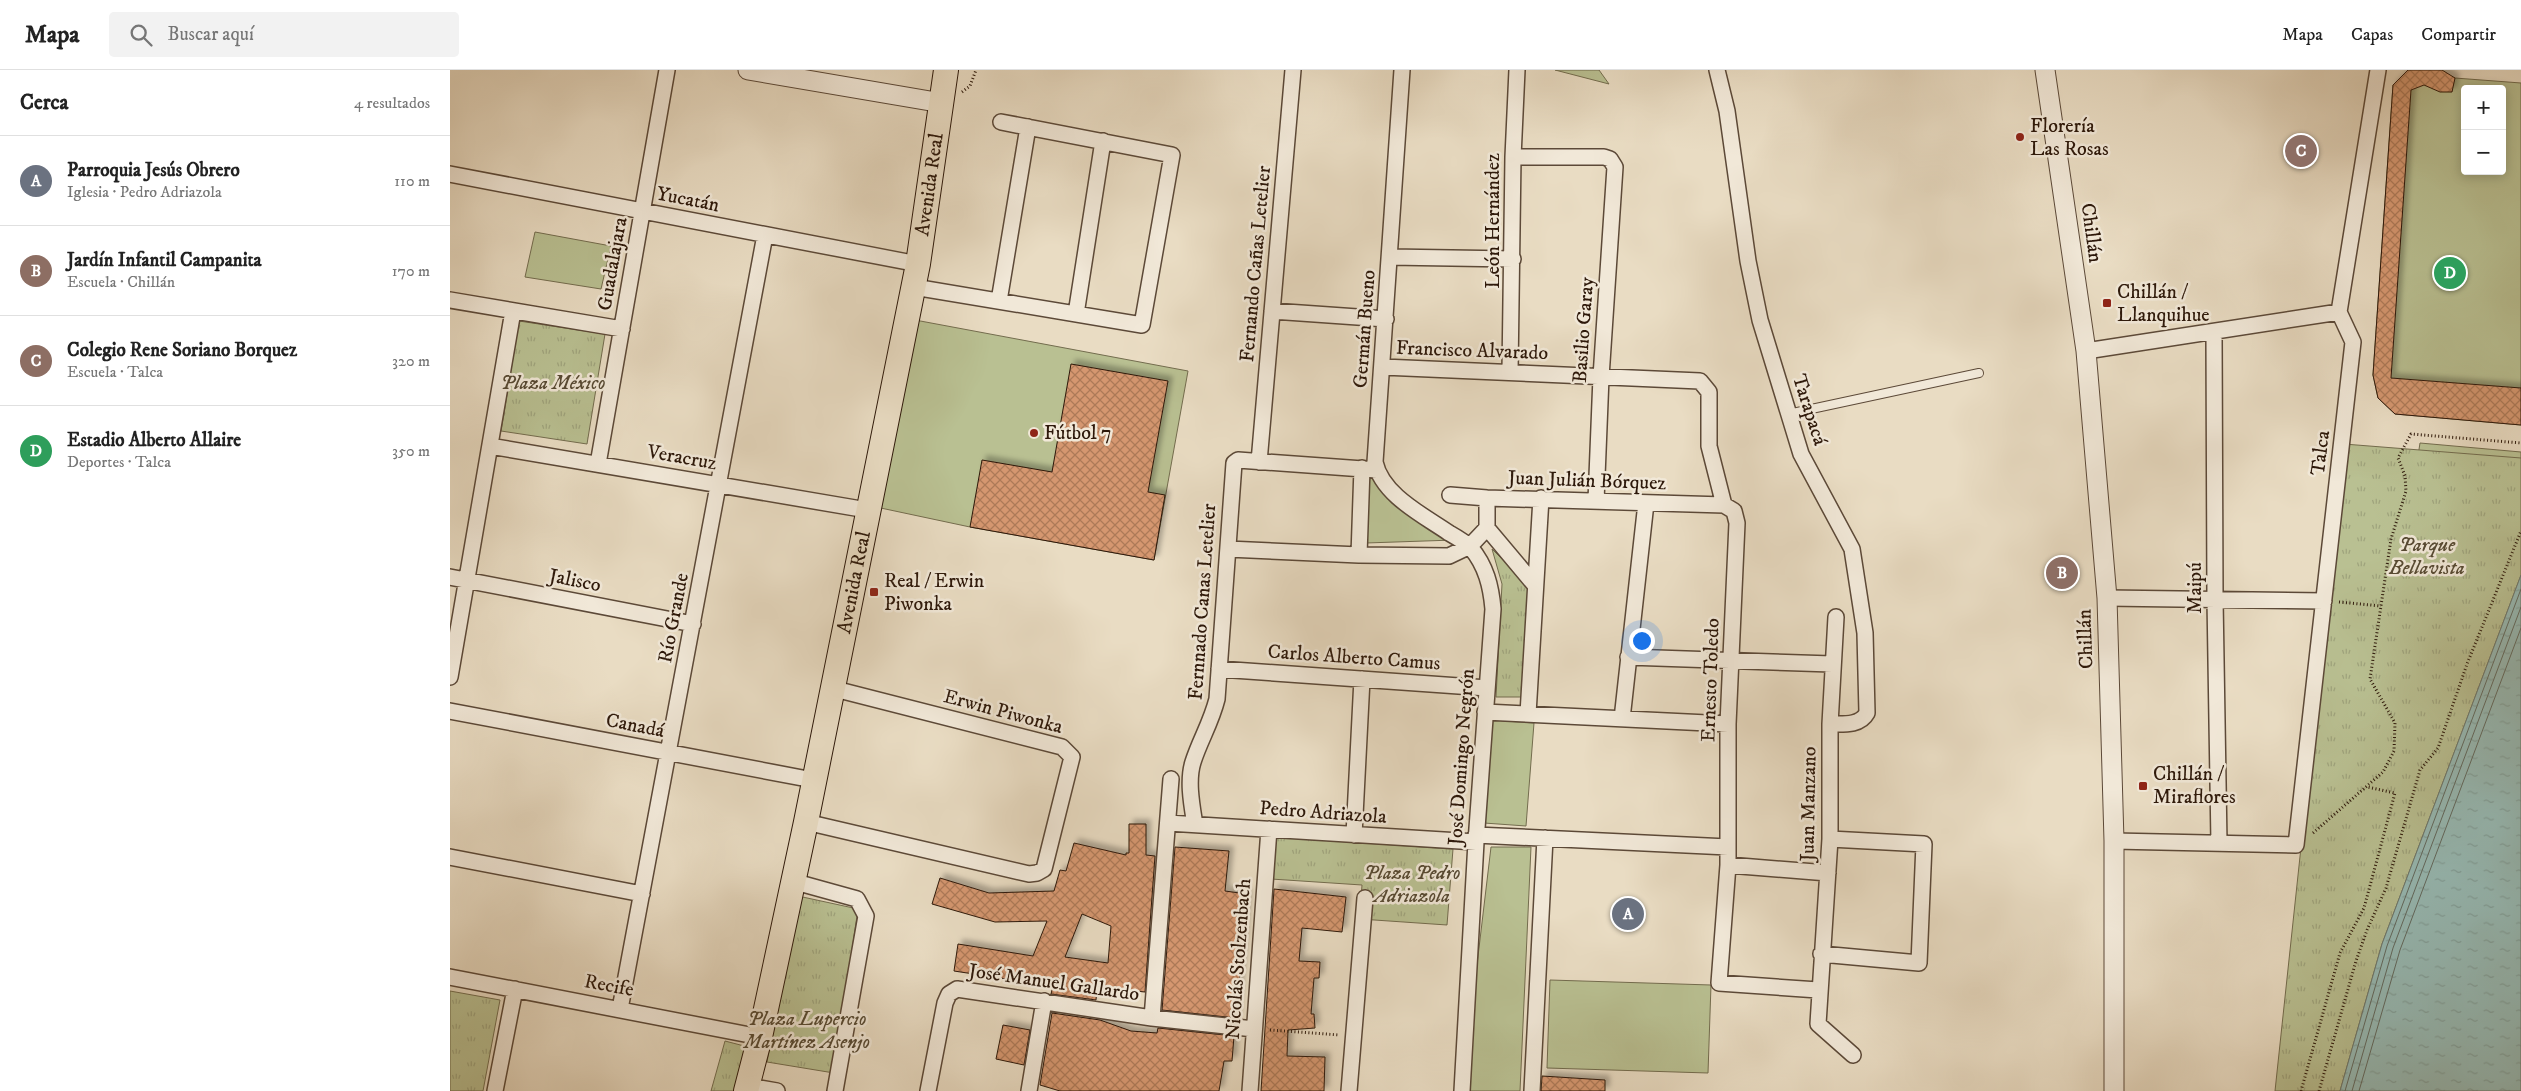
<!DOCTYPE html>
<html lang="es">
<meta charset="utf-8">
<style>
body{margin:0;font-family:"IM FELL DW Pica",serif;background:#f2f2f2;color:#222}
.controls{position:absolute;right:15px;top:15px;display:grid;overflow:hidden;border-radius:5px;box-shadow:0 2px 12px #0003}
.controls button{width:45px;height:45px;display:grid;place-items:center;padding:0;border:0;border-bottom:1px solid #e0e0e0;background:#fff;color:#222;font:25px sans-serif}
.you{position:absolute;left:1191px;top:570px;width:18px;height:18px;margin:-12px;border:4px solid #fff;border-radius:50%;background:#1a73e8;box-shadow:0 0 0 8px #1a73e833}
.badge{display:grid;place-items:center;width:32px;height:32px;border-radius:50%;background:#111827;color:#fff;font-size:16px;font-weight:700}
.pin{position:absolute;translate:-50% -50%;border:2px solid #fff;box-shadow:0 1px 5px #0006}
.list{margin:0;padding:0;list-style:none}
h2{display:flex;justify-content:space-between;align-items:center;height:65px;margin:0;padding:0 20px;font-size:21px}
h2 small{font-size:16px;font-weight:400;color:#767676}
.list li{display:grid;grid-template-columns:32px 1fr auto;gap:15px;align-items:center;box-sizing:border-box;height:90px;padding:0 20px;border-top:1px solid #e0e0e0}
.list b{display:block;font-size:19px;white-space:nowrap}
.list p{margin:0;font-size:16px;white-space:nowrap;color:#767676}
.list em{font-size:16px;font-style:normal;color:#767676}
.icon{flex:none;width:28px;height:28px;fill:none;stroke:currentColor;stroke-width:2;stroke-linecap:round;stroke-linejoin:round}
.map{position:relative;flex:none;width:2071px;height:1021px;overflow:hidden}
header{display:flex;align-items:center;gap:30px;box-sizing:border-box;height:70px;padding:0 25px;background:#fff;border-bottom:1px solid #e0e0e0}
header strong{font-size:24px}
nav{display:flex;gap:28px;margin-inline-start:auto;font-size:18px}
.search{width:350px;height:45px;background:#f2f2f2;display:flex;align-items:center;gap:12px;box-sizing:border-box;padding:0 18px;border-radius:5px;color:#767676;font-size:19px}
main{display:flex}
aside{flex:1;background:#fff}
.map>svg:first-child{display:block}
.green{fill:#b9c092;stroke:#736c4e;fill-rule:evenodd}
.park{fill:url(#park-tufts);stroke:#736c4e}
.water{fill:url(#water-ripples);stroke:#6d7a71}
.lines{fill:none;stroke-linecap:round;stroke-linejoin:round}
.shore{stroke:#626a60;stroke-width:1}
.building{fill:url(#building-cross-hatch);stroke:#2d180a;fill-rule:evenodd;filter:url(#shadow)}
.service-casing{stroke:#5c4938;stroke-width:10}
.minor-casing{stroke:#5c4938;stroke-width:18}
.tertiary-casing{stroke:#5c4938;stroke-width:21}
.primary-casing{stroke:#2d180a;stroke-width:26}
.path{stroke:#2d180a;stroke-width:3;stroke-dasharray:1 2.5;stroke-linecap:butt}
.service{stroke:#f1e8d8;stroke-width:8}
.minor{stroke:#f1e8d8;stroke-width:15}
.tertiary{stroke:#f1e8d8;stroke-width:19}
.primary{stroke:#e9dcc3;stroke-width:24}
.poi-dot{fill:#8f2418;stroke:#f1e8d8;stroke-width:2}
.labels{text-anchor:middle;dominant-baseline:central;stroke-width:5;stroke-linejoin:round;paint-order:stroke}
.poi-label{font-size:20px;fill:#2d180a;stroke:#f1e8d8;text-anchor:start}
.street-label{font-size:20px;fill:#2d180a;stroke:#f1e8d8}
.park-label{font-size:20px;font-style:italic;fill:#574a33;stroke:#f1e8d8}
</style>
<header>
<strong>Mapa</strong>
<div class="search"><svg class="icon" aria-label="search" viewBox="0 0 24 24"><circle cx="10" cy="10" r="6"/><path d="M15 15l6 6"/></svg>Buscar aquí</div>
<nav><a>Mapa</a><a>Capas</a><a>Compartir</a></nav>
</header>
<main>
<aside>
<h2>Cerca<small>4 resultados</small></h2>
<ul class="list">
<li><span class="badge" style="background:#6b7280">A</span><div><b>Parroquia Jesús Obrero</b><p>Iglesia · Pedro Adriazola</p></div><em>110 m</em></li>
<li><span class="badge" style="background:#8d6e63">B</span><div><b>Jardín Infantil Campanita</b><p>Escuela · Chillán</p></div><em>170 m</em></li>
<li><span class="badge" style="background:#8d6e63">C</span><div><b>Colegio Rene Soriano Borquez</b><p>Escuela · Talca</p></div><em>320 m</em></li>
<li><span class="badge" style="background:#2e9e5b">D</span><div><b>Estadio Alberto Allaire</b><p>Deportes · Talca</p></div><em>350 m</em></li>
</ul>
</aside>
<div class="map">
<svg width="2071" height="1021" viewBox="0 0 2071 1021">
<defs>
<pattern id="park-tufts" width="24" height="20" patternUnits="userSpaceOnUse" patternTransform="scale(1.25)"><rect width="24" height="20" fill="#b9c092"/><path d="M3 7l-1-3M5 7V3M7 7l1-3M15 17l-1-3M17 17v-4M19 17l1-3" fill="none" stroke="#9fa47d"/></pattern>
<pattern id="water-ripples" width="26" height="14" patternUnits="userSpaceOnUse" patternTransform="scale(1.25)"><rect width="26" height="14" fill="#97bbb6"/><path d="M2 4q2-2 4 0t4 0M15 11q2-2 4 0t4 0" fill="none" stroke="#82a09b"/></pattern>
<pattern id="building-cross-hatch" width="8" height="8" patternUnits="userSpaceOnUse" patternTransform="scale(1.25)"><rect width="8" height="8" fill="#d5976f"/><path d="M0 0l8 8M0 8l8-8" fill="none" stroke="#ad7a59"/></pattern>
<filter id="shadow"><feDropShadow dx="4.5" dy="-4.5" stdDeviation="2.5" flood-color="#0004"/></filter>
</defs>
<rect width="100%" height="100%" fill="#e9dcc3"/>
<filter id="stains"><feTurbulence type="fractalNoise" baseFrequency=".004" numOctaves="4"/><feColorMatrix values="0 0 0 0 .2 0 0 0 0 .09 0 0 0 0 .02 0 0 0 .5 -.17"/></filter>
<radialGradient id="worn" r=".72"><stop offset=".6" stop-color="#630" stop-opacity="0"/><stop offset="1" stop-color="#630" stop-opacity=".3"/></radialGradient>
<!-- green -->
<path class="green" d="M 1105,0 L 1149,0 L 1159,14 Z
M 1958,0 L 2005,8 L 2071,13 L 2071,355 L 1945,344 L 1928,328 L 1923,305 L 1943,15 ZM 2015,19 L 2052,19 L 2052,101 L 2015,101 Z
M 85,162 L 161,176 L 151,219 L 75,207 Z
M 465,250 L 738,301 L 704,490 L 520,457 L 426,437 Z
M 1970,373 L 2071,382 L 2071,416 L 1965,405 Z
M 920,404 L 1004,470 L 916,473 Z
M 1041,650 L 1084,653 L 1076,756 L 1034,753 Z
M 1041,777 L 1081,777 L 1070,1021 L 1012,1021 Z
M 1100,910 L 1261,915 L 1258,1003 L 1097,998 Z"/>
<!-- park -->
<path class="park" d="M 69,251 L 155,264 L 137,374 L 51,361 Z
M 1894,374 L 2071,388 L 2071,505 L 1932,874 L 1890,1021 L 1825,1021 Z
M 1042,479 L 1079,516 L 1074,627 L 1046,627 L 1052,514 Z
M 824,767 L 1003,779 L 997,855 L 910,849 L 909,854 L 912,815 L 821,809 Z
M 348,826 L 408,839 L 384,1003 L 317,992 Z
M 0,921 L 50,930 L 33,1021 L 0,1021 Z
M 275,971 L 302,978 L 288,1021 L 261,1021 Z"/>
<!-- water -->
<path class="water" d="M 2071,505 L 2071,1021 L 1890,1021 L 1932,874 Z"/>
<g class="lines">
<!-- shore -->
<path class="shore" d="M 1895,1021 L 1937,876 L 2071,519
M 1902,1021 L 1943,878 L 2071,537
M 1909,1021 L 1950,880 L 2071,558"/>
</g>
<!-- building -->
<path class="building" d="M 1958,0 L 1992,0 L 2005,8 L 2002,22 L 1990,22 L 1974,15 L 1961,20 L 1941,308 L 2071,318 L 2071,355 L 1945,344 L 1928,328 L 1923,305 L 1943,15 Z
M 621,294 L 718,311 L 698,422 L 715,425 L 704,490 L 520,457 L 532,390 L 602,402 Z
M 679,754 L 696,754 L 696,785 L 705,786 L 695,922 L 647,917 L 646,930 L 601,924 L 603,916 L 504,901 L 508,874 L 583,886 L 597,851 L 545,852 L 482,834 L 490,808 L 539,823 L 604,821 L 610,800 L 616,801 L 624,773 L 676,785 L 676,783 L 679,783 ZM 632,844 L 661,856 L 658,893 L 615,887 Z
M 725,777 L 779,781 L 775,821 L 797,824 L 786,948 L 712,940 Z
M 824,819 L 896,827 L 892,862 L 852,858 L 849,891 L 870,892 L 869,908 L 864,908 L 861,944 L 864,944 L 865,958 L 838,960 L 837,986 L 875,987 L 874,1021 L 811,1021 Z
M 602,943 L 650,950 L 681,961 L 707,963 L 708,958 L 784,966 L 782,991 L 774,991 L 769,1021 L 610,1021 L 590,1015 Z
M 553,955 L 580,960 L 574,995 L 546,989 Z
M 1092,1006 L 1155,1010 L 1155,1021 L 1091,1021 Z"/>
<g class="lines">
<defs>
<path id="service" d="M 1338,344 L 1529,303"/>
<path id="minor" d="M 952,0 L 925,392 C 932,425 973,445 999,463 C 1006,467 1015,472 1021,478 C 1036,496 1041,516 1043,539 L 1026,772 L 1012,1021
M 1267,0 L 1277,41 L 1298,191 L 1310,250 L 1351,384 L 1402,479 L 1415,563 L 1417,643 C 1410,656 1393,654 1380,654
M 1063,87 L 1154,87 L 1160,89 L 1165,97 L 1151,307 L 1146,431
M 0,104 L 468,194
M 940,187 L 1063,189
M 464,217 L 692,255 L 722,85 L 551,52
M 0,230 L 172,259
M 549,231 L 578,57
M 822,241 L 936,249
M 626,244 L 653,71
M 1764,263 L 1765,529 L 1769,773
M 1636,281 L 1889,242
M 933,297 L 1250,311 L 1259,322 L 1259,376 L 1274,435
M 1060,302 L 1063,87 L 1067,0
M 40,376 L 417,440
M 809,392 L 843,0
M 148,394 L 217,0
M 1000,425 L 1037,428 L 1274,435 L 1284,441 L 1287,453 L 1278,654 L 1278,795 L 1269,913 L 1368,920
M 1037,458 L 1084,514
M 778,479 L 909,485 L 999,486 L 1020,476 L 1037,458 L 1037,428
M 909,485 L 912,398
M 0,507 L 243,554
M 1657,528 L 1874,531
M 1386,547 L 1380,654 L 1380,769 L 1368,954 L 1403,985
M 1178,587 L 1382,594
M 769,599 L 1037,618
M 0,607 L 63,241
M 0,641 L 363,710
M 1035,642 L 1278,654
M 1078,644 L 1091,428
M 1172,649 L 1196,433
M 356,752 L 579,804 L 587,803 L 594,799 L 622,687 L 612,677 L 381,618
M 718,753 L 1026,772
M 745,755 C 742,736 737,711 743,692 C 750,670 761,653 767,629 L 784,393 L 788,390 L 927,400
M 904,765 L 912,609
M 1026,765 L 1278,777
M 1664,771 L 1846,775 L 1903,272 L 1889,242 L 1928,0
M 0,787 L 192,824
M 1278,795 L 1378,803
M 342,811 L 407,829 L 416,846 L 385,1021
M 1371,884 L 1469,893 L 1474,774 L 1380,769
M 0,907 L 310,967
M 170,939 L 315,165
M 702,948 L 721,709
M 298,1016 L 327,1021
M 45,1021 L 65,919
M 478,1021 L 495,933 L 499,924 L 507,919 L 702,948 L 804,959
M 579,1021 L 594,931
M 800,1021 L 819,759
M 899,1021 L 915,828
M 1082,1021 L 1095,768"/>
<path id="tertiary" d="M 298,0 L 492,33
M 1595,0 L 1636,281 L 1657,528 L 1664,771 L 1664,1021"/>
<g id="primary">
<path id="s1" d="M 296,1021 L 310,967 L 356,752 L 468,194 L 496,0"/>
</g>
</defs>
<!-- service casing -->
<use href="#service" class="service-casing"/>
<!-- minor casing -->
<use href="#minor" class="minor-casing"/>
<!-- tertiary casing -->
<use href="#tertiary" class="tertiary-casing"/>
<!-- primary casing -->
<use href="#primary" class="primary-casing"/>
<!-- path -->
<path class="path" d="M 512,22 L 520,16 L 526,0
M 1889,532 L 1931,536
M 1863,763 L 1933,702 L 1944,681 L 1945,653 L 1920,609 L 1941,469 L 1956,421 L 1955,406 L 1948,388 L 1961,364 L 2071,373
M 820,960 L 889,965
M 1851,1021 L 1890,883 L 1914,838 L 1945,723 L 1917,717
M 1869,1021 L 1906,891 L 1917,860 L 1936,818 L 1970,700 L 1988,678 L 2017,594 L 2071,461"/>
<!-- service -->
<use href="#service" class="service"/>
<!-- minor -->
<use href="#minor" class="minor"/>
<!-- tertiary -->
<use href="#tertiary" class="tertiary"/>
<!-- primary -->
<use href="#primary" class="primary"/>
</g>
<!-- markers -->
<g class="poi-dot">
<circle cx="1570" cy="67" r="5"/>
<rect x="1652" y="228" width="10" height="10" rx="2.5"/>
<circle cx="584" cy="363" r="5"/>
<rect x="419" y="517" width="10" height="10" rx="2.5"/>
<rect x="1688" y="711" width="10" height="10" rx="2.5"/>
</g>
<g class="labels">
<!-- poi labels -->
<g class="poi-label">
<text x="1580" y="56">Florería<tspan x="1580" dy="23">Las Rosas</tspan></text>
<text x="1667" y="222">Chillán /<tspan x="1667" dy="23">Llanquihue</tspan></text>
<text x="594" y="363">Fútbol 7</text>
<text x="434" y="511">Real / Erwin<tspan x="434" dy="23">Piwonka</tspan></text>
<text x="1703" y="704">Chillán /<tspan x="1703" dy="23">Miraflores</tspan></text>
</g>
<!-- street labels -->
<g class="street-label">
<text stroke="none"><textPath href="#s1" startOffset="925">Avenida Real</textPath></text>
<text transform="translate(238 130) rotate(11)">Yucatán</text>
<text transform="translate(1043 151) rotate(-90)">León Hernández</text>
<text transform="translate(1641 163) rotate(82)">Chillán</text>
<text transform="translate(163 194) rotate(-80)">Guadalajara</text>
<text transform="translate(806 194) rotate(-85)">Fernando Cañas Letelier</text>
<text transform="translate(915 259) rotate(-86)">Germán Bueno</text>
<text transform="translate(1134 260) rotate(-86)">Basilio Garay</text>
<text transform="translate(1022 281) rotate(2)">Francisco Alvarado</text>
<text transform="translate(1359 340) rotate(72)">Tarapacá</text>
<text transform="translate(1871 383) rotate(-83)">Talca</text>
<text transform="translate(232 388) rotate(10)">Veracruz</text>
<text transform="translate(1137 411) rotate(2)">Juan Julián Bórquez</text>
<text transform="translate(125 511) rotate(11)">Jalisco</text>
<text stroke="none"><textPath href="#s1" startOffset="520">Avenida Real</textPath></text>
<text transform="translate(1745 518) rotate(-90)">Maipú</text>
<text transform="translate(753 532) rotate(-86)">Fernnado Canas Letelier</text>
<text transform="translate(224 548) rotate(-79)">Río Grande</text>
<text transform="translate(1636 569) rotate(-92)">Chillán</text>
<text transform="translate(904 588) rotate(4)">Carlos Alberto Camus</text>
<text transform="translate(1261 610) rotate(-88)">Ernesto Toledo</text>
<text transform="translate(553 642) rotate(15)">Erwin Piwonka</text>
<text transform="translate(185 656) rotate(11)">Canadá</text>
<text transform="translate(1012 687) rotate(-86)">José Domingo Negrón</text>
<text transform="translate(1359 734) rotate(-89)">Juan Manzano</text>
<text transform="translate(873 743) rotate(4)">Pedro Adriazola</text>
<text transform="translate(789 889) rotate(-86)">Nicolás Stolzenbach</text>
<text transform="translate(604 913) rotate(8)">José Manuel Gallardo</text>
<text transform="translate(159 916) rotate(11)">Recife</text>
</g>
<!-- park labels -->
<g class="park-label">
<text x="103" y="313">Plaza México</text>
<text x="1977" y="475">Parque<tspan x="1977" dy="23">Bellavista</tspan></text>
<text x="962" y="803">Plaza Pedro<tspan x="962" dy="23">Adriazola</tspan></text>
<text x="357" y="949">Plaza Lupercio<tspan x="357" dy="23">Martínez Asenjo</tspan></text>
</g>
</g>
<rect width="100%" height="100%" filter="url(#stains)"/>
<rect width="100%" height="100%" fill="url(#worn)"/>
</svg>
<div class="controls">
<button>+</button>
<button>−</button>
</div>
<div class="you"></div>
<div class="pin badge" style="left:1178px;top:844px;background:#6b7280">A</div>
<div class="pin badge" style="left:1612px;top:503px;background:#8d6e63">B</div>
<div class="pin badge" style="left:1851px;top:81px;background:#8d6e63">C</div>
<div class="pin badge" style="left:2000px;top:203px;background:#2e9e5b">D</div>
</div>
</main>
